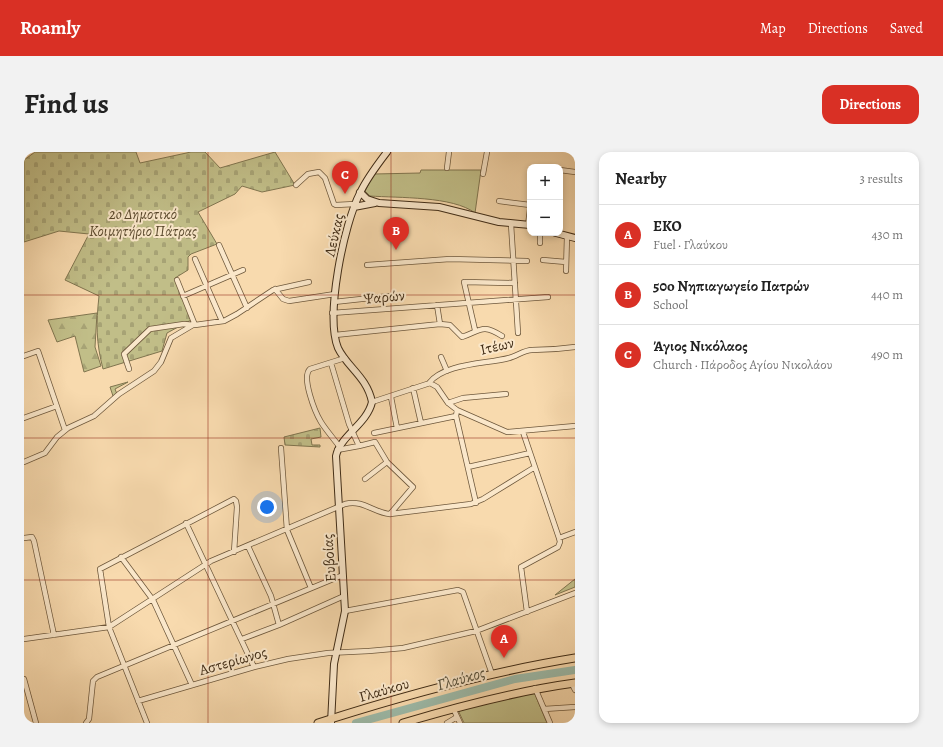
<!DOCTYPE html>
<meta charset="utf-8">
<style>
body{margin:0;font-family:Alegreya,serif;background:#f2f2f2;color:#222}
.controls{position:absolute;right:12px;top:12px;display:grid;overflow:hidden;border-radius:8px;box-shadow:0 2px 6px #0003}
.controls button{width:36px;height:36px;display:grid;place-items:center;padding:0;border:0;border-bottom:1px solid #e0e0e0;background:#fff;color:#222;font:20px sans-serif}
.you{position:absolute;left:243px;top:355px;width:14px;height:14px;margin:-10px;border:3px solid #fff;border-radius:50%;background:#1a73e8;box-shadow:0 0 0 6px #1a73e833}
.badge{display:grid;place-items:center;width:26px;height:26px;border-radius:50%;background:#d93025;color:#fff;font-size:13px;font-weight:700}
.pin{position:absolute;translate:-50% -33px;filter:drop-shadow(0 1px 2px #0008)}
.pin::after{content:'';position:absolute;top:21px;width:14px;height:12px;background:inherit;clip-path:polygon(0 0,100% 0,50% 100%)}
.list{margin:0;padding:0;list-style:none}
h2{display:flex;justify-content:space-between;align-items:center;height:52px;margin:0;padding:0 16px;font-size:17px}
h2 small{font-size:13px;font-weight:400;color:#767676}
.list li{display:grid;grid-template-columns:26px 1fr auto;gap:12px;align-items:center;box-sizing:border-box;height:60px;padding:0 16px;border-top:1px solid #e0e0e0}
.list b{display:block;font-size:15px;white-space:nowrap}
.list p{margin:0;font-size:13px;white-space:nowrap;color:#767676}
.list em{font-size:13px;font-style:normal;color:#767676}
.map{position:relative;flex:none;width:551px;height:571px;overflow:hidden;border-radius:12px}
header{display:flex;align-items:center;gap:24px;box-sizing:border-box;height:56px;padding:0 20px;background:#d93025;color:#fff}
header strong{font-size:19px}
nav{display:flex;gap:22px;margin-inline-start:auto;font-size:14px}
.intro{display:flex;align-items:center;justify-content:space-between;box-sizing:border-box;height:96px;padding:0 24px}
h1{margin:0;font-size:28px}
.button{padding:10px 18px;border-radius:12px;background:#d93025;color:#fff;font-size:14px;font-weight:700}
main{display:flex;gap:24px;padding:0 24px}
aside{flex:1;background:#fff;border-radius:12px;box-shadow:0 2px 6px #0003}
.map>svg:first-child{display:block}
.green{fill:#c1be88;stroke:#80754f}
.forest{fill:url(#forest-firs);stroke:#80754f}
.cemetery{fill:url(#cemetery-stones);stroke:#80754f}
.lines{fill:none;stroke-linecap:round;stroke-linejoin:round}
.river{stroke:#9dbbaa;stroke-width:8}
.street-casing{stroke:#6e583c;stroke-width:6}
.secondary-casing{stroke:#402c16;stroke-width:8}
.primary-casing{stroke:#402c16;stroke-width:9}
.street{stroke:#fae7ca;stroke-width:4.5}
.secondary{stroke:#fae7ca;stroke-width:6}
.primary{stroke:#f8daae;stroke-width:7}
.grid{fill:none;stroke:#8f2418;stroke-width:1;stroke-opacity:0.55}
.labels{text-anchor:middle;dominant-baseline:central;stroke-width:4;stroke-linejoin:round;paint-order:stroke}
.park-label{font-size:15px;font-style:italic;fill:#5a492d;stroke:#fae7ca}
.street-label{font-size:15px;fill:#402c16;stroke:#fae7ca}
.water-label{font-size:16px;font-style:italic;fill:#57503b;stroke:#fae7ca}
</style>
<header>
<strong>Roamly</strong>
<nav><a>Map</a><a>Directions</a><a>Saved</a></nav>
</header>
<div class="intro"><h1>Find us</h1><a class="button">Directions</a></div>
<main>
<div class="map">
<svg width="551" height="571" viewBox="0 0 551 571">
<defs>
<pattern id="forest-firs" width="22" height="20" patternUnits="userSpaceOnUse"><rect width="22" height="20" fill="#c1be88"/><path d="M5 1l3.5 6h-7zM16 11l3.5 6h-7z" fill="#a7a375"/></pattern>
<pattern id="cemetery-stones" width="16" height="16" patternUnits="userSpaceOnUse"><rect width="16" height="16" fill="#c1be88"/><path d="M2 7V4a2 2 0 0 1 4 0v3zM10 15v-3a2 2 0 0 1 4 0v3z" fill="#a7a375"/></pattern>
</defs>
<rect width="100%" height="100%" fill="#f8daae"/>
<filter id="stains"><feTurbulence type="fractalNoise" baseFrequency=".005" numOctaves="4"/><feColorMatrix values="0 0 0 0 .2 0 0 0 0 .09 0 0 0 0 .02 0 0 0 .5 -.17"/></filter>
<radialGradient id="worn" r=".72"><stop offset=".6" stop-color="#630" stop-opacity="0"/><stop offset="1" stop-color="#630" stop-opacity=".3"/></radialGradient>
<!-- green -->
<path class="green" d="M 397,18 L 457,18 L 451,61 C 429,44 374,46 346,44 L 341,39 L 350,22 L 396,21 Z
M 104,230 L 91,237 L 93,242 L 89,244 L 86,235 Z
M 551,427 L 551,435 L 531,443 Z
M 510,540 L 523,571 L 440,571 L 434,558 Z"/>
<!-- forest -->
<path class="forest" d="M 73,161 L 71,195 L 77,214 L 60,220 L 51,184 L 33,190 L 24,168 Z"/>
<!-- cemetery -->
<path class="cemetery" d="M 11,0 L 112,0 L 116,11 L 167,0 L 181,0 L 196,16 L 251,0 L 271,33 L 238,40 L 218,34 L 211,42 L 174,60 L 193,92 L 167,102 L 164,105 L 164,118 L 151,126 L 167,168 L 143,181 L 138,199 L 79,217 C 72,190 72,172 75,144 L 41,128 L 65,82 L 35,79 L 0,90 L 0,8 Z
M 296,276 L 297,285 L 287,287 L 288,293 L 296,293 L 296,295 L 261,293 L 260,285 Z"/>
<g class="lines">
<!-- river -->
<path class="river" d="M 332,571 L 491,527 L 551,518"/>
<defs>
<path id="street" d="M 423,16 L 425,0
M 536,18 L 551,20
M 459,22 L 463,0
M 272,33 L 284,22 L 295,20 L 301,26 L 310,52 L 312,53 L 331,52
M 475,49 L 506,53
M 487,72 L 494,181
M 504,73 L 506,57
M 516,91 L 516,81
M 195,93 L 223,156
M 171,107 L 198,169
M 519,108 L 542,110
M 343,113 L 426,107 L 503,109
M 542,119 L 543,84
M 153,128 L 171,173
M 251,137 L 259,147 L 265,149 L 311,142
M 159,144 L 219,118
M 310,150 L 365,144
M 308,161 L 524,145
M 416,172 L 426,173 L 438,185 C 457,179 457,171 478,184
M 451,178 L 440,130 L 491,131
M 311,183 L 416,172 L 413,153
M 0,204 L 14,199 L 41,278
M 417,205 L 423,219
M 307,211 L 325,272 L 335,294 L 351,290 L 363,310 L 389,335 L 366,362
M 105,217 L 100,202 L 126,177 L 160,172 L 171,173 L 200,169 L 213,162 L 249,138 L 285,130
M 405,231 C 420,211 463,212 485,206 C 493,204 500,198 508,198 C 523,198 537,197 551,195
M 389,236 L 397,271
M 367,245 L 373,276
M 348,250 L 406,231 L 413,235 L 424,251 L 433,258 L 483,280 L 551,274
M 424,251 L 439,246 L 482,242
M 433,258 L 432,264 L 452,351
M 0,266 L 33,254
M 499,280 L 535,386 L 551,380
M 350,281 L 432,264
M 315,294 C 309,286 302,278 297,270 C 291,260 277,225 286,217 L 321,206
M 257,296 L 263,378 L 287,436
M 313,298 L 335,294
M 0,310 L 21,301 L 33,285 L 44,276 L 70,264 L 95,242 L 130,219 L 137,210 L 147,186 L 169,173
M 444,315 L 506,301
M 341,327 L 363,310
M 162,371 L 230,515
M 0,386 L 8,385 L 10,389 L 30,483
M 97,405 L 129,448 L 168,533
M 321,459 L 434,438 L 439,440 L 468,522
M 503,460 L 497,415 L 534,395 L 536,390 L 535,386
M 255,473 L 320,444
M 0,487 L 85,475 L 187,409 L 321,352 C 339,347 350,361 366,362 L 447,352 L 459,347 L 511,315
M 218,487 L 255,473 L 247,444 L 224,394
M 0,527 L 12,571
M 548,532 L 551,538
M 511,536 L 526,571
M 114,549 L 230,515 L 264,507 L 304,501 L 345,499 L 379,496 L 452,479 L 551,441
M 429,556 L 436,571
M 520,557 L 551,555
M 62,571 L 65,567 L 69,529 L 73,525 L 319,423
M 123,571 L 85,475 L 76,417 L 210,347 L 212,349 L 213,355 L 210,400
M 423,571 L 433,565"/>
<path id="secondary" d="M 336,40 L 343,47 L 355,51 L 415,55 L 475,70 L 506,73
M 330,55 L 351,51
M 532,81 L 551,86
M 307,571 L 310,512 L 321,459 L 312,304 C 316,284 343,272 348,250 C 343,225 323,215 314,196 C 301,163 320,72 336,41 C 343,26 353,13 363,0"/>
<path id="primary" d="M 294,571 C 378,544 464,520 551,506
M 379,571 C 436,554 492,539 551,531"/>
</defs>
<!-- street casing -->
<use href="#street" class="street-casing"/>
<!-- secondary casing -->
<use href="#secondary" class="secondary-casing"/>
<!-- primary casing -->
<use href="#primary" class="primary-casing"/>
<!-- street -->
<use href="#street" class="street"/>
<!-- secondary -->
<use href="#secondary" class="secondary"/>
<!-- primary -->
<use href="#primary" class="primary"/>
</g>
<!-- grid -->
<path class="grid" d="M 184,0 L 184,571M 367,0 L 367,571M 0,143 L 551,143M 0,286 L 551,286M 0,428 L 551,428"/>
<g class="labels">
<!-- park labels -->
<g class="park-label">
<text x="119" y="62">2o Δημοτικό<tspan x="119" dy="17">Κοιμητήριο Πάτρας</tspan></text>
</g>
<!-- street labels -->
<g class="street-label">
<text transform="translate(310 83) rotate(-77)">Λεύκας</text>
<text transform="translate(360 145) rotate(-5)">Ψαρών</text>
<text transform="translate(473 194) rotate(-13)">Ιτέων</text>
<text transform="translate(305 406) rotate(-94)">Ευβοίας</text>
<text transform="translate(209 509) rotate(-16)">Αστερίωνος</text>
<text transform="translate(360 538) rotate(-16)">Γλαύκου</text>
</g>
<!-- water labels -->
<g class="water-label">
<text transform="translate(437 527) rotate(-16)">Γλαύκος</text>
</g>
</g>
<rect width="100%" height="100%" filter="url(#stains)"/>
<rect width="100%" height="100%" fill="url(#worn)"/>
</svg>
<div class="controls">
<button>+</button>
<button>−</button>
</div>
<div class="you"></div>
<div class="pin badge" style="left:480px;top:506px">A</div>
<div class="pin badge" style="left:372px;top:98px">B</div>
<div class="pin badge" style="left:321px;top:42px">C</div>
</div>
<aside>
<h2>Nearby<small>3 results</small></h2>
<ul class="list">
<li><span class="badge">A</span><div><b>EKO</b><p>Fuel · Γλαύκου</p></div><em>430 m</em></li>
<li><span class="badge">B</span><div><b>50o Νηπιαγωγείο Πατρών</b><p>School</p></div><em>440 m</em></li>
<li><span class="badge">C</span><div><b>Άγιος Νικόλαος</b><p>Church · Πάροδος Αγίου Νικολάου</p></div><em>490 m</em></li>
</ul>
</aside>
</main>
